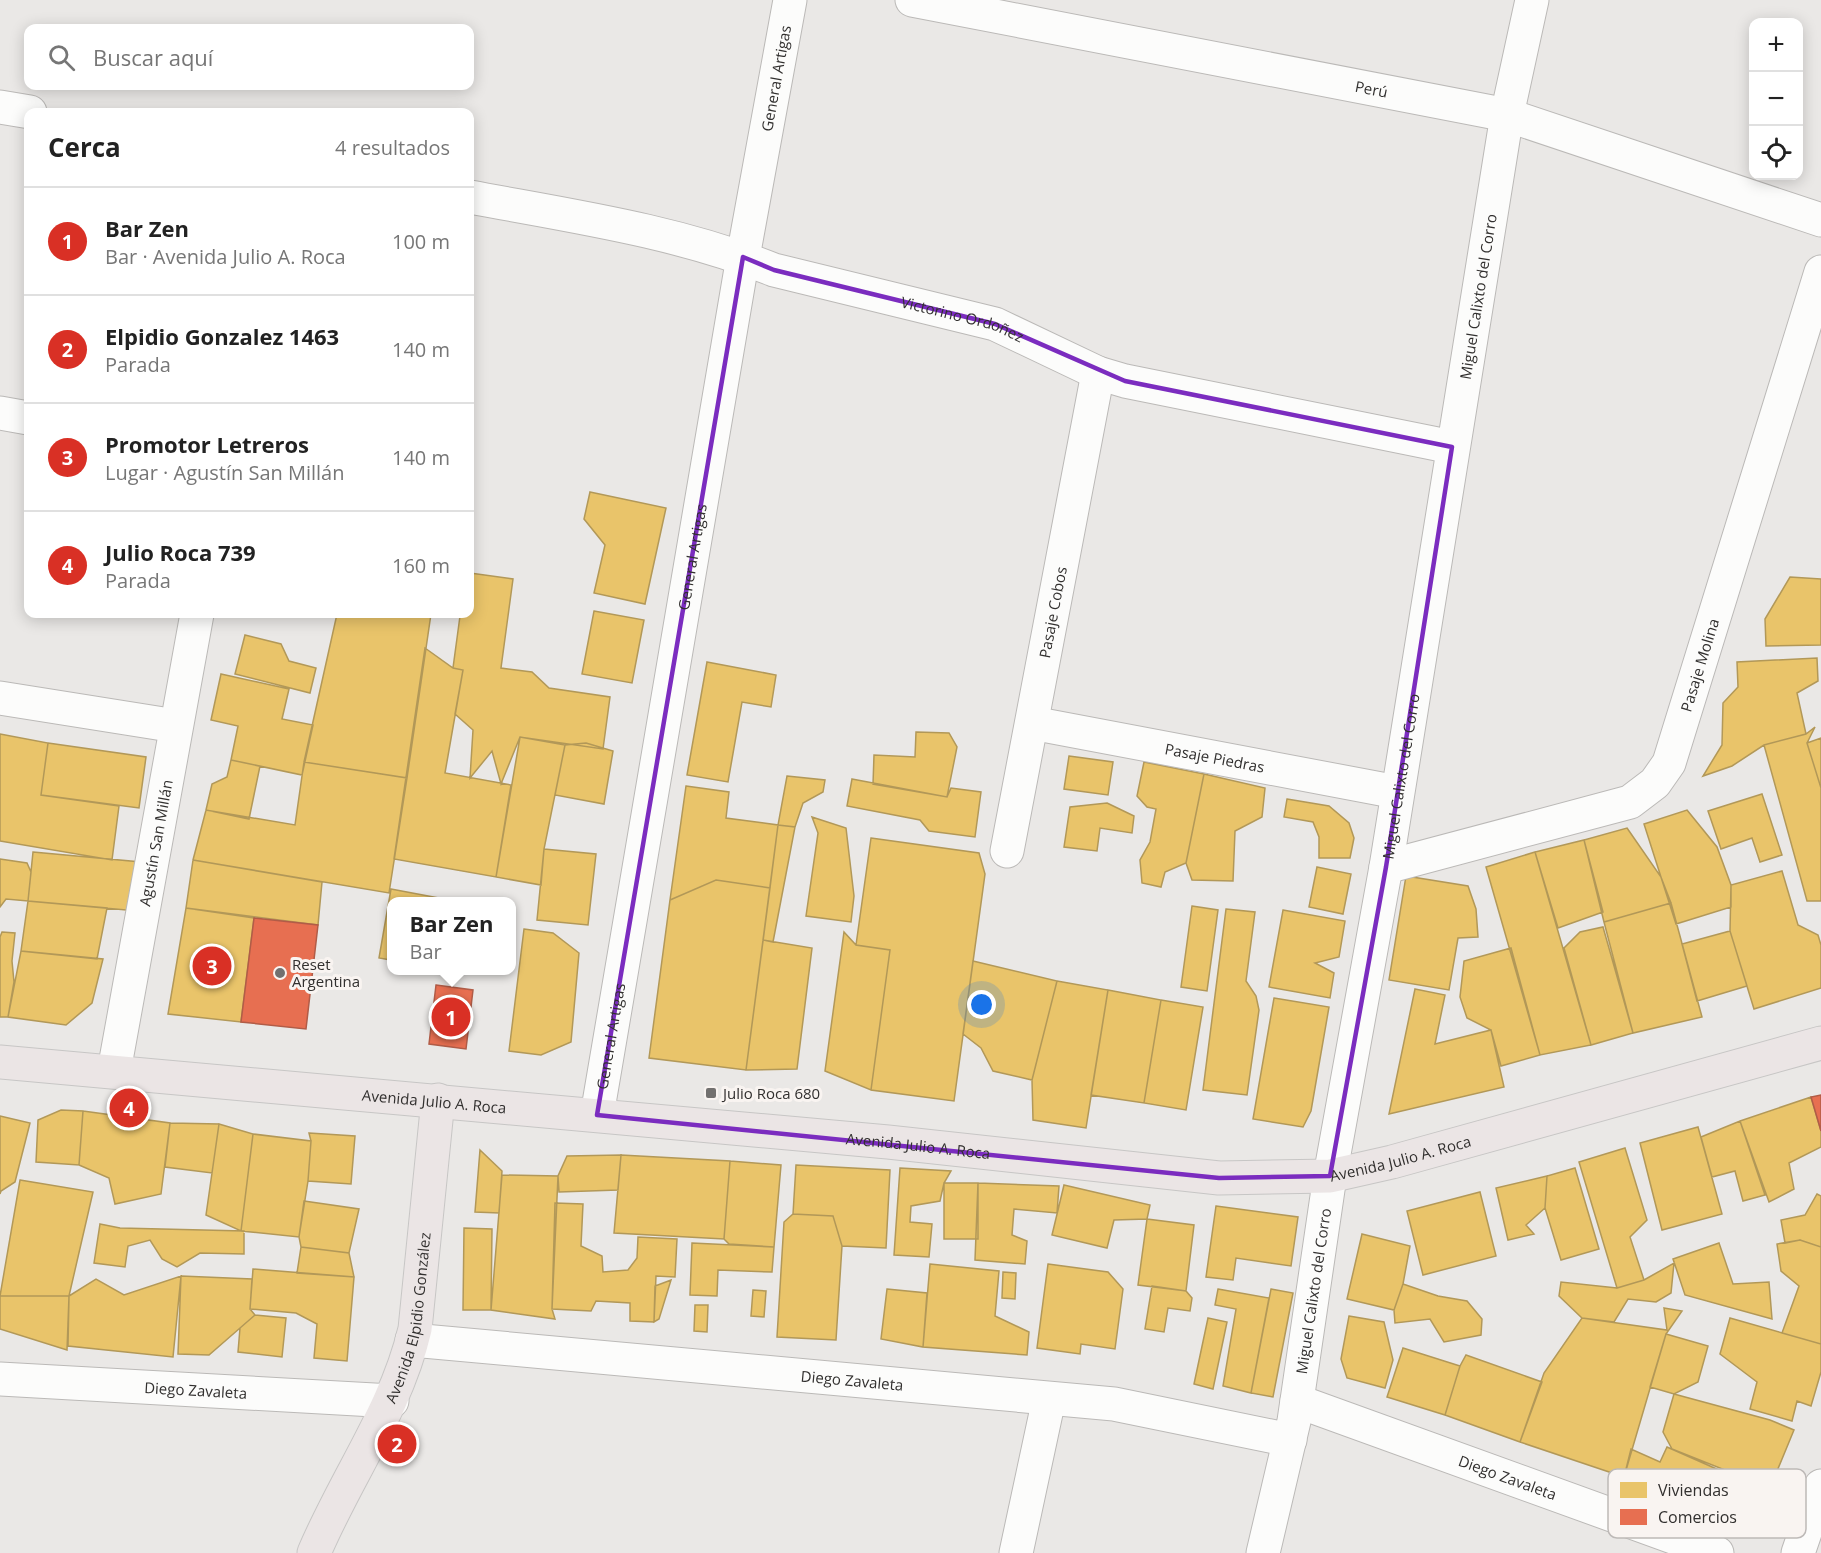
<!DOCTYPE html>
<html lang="es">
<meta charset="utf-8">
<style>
body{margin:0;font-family:"Open Sans",sans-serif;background:#f2f2f2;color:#222}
.controls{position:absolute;right:18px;top:18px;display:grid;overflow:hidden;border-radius:12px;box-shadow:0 3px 15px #0003}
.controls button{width:54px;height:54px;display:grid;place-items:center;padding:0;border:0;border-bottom:2px solid #e0e0e0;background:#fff;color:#222;font:30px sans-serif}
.you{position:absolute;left:982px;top:1005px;width:21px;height:21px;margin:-15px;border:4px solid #fff;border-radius:50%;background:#1a73e8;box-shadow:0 0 0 9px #1a73e833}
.badge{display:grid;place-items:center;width:39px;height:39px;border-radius:50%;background:#d93025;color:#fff;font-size:20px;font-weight:700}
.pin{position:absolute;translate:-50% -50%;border:3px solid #fff;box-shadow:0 2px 6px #0006}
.popup{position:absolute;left:387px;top:897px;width:129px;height:78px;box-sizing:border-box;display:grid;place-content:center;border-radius:12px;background:#fff;filter:drop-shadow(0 2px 4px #0005);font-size:20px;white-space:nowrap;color:#767676}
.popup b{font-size:22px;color:#222}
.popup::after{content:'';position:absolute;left:50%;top:100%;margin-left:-12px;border:12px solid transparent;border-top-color:#fff}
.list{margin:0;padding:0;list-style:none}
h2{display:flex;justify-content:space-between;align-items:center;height:78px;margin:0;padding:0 24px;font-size:26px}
h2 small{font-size:20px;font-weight:400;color:#767676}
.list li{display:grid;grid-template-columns:39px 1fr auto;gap:18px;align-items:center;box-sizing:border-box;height:108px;padding:0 24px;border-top:2px solid #e0e0e0}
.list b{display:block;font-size:22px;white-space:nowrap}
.list p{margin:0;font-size:20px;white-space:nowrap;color:#767676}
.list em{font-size:20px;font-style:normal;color:#767676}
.icon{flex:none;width:33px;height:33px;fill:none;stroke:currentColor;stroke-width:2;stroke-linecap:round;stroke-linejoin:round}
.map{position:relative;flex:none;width:1821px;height:1553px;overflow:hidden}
.search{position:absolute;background:#fff;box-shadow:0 3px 15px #0003;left:24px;top:24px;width:450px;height:66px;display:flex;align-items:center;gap:15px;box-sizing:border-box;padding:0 21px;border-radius:12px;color:#767676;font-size:22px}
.panel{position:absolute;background:#fff;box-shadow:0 3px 15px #0003;left:24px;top:108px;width:450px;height:510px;border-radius:12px}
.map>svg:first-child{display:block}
.homes{fill:#e9c46a;stroke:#b29858;stroke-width:1.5}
.shops{fill:#e76f51;stroke:#b15c47;stroke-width:1.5}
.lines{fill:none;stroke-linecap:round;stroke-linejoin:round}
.minor-casing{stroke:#bbb9b7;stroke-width:35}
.major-casing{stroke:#c7c6c5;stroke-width:35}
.minor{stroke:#fcfcfb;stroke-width:33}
.major{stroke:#ebe5e5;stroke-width:33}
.marked{fill:none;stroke:#7b2cbf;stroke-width:4.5;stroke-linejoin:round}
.poi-dot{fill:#72706f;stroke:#f9f4f1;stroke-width:2}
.labels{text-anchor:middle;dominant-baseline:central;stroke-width:6;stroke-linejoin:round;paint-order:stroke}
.street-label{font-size:15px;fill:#32302f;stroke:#f9f4f1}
.poi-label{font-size:15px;fill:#32302f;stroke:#f9f4f1;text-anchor:start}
.key{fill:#f9f4f1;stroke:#bdb9b7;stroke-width:1.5}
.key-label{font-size:16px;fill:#32302f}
</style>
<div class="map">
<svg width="1821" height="1553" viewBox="0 0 1821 1553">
<rect width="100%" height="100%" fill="#eae8e6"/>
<!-- homes -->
<path class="homes" d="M 590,492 L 666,508 L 645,604 L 594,593 L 605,545 L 584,519 Z
M 470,573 L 513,579 L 501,668 L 532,672 L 549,688 L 610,697 L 603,749 L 520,737 L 501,784 L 492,751 L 470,778 L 473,730 L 455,714 L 463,670 L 453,668 L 460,616 L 437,614 L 470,614 Z
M 1790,577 L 1821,579 L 1821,645 L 1766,646 L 1765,619 Z
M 594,611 L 644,620 L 632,683 L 582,674 Z
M 337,614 L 431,614 L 407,778 L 304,762 Z
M 245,635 L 281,644 L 289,661 L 316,668 L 310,693 L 235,674 Z
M 425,648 L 453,668 L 463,670 L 445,773 L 511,785 L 496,877 L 394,859 Z
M 1817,658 L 1818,681 L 1797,693 L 1806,734 L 1764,745 L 1732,766 L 1703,776 L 1722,745 L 1723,703 L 1738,687 L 1737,662 Z
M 707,662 L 776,675 L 771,707 L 742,702 L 728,782 L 687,775 Z
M 221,674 L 289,689 L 282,719 L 313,725 L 302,775 L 231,760 L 238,726 L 211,720 Z
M 1815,727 L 1807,743 L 1821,788 L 1821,901 L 1807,901 L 1764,745 L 1806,734 Z
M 916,732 L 949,733 L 957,747 L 947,797 L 873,784 L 874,755 L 915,757 Z
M 0,734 L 48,743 L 41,795 L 119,806 L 112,860 L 0,841 Z
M 520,737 L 565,745 L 544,849 L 541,885 L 496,877 Z
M 1821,738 L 1821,788 L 1807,743 Z
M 48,743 L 146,757 L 139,808 L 41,795 Z
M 586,743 L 613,751 L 604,804 L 555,795 L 565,745 Z
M 1069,756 L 1113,762 L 1108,795 L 1064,789 Z
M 231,760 L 260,766 L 249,819 L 206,810 L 212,784 L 227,777 Z
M 304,762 L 407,778 L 389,893 L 193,860 L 206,810 L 295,825 Z
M 1144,762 L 1204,774 L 1186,863 L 1165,872 L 1161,887 L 1142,883 L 1140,860 L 1150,842 L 1156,809 L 1147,807 L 1137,796 Z
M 1204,774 L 1265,788 L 1262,817 L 1235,831 L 1233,881 L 1192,880 L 1186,863 Z
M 787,776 L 825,780 L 823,792 L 803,803 L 795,827 L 778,825 Z
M 852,779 L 947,797 L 951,788 L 981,792 L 975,837 L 929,831 L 920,820 L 847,806 Z
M 686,786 L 729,792 L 726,818 L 778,825 L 770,888 L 716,880 L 670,900 Z
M 1762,794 L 1782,855 L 1760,862 L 1752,838 L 1721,849 L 1708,811 Z
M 1287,799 L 1329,806 L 1349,823 L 1354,838 L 1350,858 L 1319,858 L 1319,837 L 1313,822 L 1284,817 Z
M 1107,803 L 1134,816 L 1132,833 L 1100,828 L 1097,851 L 1064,847 L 1070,807 Z
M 1687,810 L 1717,847 L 1731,885 L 1731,907 L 1676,924 L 1644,824 Z
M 812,817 L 846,828 L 854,896 L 851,922 L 806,916 L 818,833 Z
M 778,825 L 795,827 L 773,942 L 763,940 Z
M 1627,828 L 1661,877 L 1671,903 L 1604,922 L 1584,840 Z
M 871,838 L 979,853 L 985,874 L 954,1101 L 871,1090 L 890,950 L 856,945 Z
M 1584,840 L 1603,912 L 1558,928 L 1535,852 Z
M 544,849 L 596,854 L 588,925 L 537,920 Z
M 33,852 L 141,862 L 137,911 L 28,901 Z
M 1535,852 L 1591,1045 L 1540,1055 L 1486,867 Z
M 0,859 L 27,863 L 31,872 L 28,901 L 6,899 L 0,907 Z
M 193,860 L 322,882 L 318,925 L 186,908 Z
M 1317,867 L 1351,874 L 1343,914 L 1309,907 Z
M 1782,871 L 1798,925 L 1818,935 L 1821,945 L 1821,988 L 1754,1009 L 1730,931 L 1731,885 Z
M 1406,876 L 1468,886 L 1476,909 L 1478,937 L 1458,938 L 1449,990 L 1389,980 Z
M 716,880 L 770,888 L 746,1070 L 649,1058 L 670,900 Z
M 391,889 L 460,902 L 391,902 L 391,960 L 379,958 Z
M 28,901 L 107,908 L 97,959 L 21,951 Z
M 1671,903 L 1702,1017 L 1633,1033 L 1604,922 Z
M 1192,906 L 1218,910 L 1207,991 L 1181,987 Z
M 186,908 L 254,918 L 241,1022 L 168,1014 Z
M 1226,909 L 1255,912 L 1246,981 L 1256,996 L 1259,1010 L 1247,1095 L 1203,1090 Z
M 1283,910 L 1345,921 L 1339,957 L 1315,963 L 1334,973 L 1330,998 L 1269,987 Z
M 1603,927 L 1633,1033 L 1591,1045 L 1564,948 L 1580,932 Z
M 524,929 L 553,933 L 579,953 L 571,1042 L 541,1055 L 509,1051 Z
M 1730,931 L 1747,986 L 1697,1001 L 1682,944 Z
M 2,932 L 15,933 L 12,961 L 14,982 L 8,1017 L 0,1017 L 0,937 Z
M 844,932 L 856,945 L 890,950 L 871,1090 L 825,1071 Z
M 763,940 L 812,948 L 797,1069 L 746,1070 Z
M 1511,948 L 1540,1055 L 1501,1066 L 1491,1030 L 1467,1018 L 1460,997 L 1464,961 Z
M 21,951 L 103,959 L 92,1003 L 66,1025 L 8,1017 Z
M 973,961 L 1057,981 L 1032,1080 L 993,1071 L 981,1048 L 963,1034 Z
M 1057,981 L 1108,990 L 1086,1128 L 1033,1120 L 1032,1080 Z
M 1415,989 L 1445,995 L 1435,1044 L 1491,1030 L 1504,1087 L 1389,1114 Z
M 1108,990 L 1161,1000 L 1144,1103 L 1091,1095 Z
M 1274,998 L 1329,1007 L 1311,1111 L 1303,1127 L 1253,1119 Z
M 1161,1000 L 1203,1007 L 1186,1110 L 1144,1103 Z
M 1811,1097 L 1821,1131 L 1821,1147 L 1789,1163 L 1794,1189 L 1769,1202 L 1740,1121 Z
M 61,1110 L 83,1111 L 79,1165 L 36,1162 L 38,1120 Z
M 83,1111 L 170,1123 L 161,1194 L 115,1204 L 109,1178 L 79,1165 Z
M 0,1116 L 30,1123 L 15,1182 L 1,1191 L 0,1194 Z
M 1740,1121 L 1765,1195 L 1743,1201 L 1735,1171 L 1712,1177 L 1701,1137 Z
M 170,1123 L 219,1124 L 212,1173 L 165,1167 Z
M 219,1124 L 253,1134 L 241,1231 L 206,1215 Z
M 1698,1127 L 1722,1214 L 1662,1230 L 1640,1143 Z
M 309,1133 L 355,1136 L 351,1184 L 308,1181 L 311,1141 Z
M 253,1134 L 311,1141 L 308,1181 L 299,1237 L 241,1231 Z
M 1625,1148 L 1647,1220 L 1630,1237 L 1644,1280 L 1617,1288 L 1579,1162 Z
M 480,1150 L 502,1171 L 499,1213 L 475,1212 Z
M 621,1155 L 730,1161 L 724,1239 L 614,1233 Z
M 621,1155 L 618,1190 L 559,1192 L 558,1176 L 567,1156 Z
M 730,1161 L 781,1165 L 774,1247 L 729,1244 L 724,1239 Z
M 796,1165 L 890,1170 L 886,1248 L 842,1246 L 833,1216 L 793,1214 Z
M 900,1168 L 951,1171 L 944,1183 L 940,1201 L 911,1206 L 910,1222 L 932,1224 L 929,1257 L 894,1255 Z
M 1575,1168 L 1599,1249 L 1561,1260 L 1545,1208 L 1547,1176 Z
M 502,1175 L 558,1176 L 552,1309 L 555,1319 L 491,1310 Z
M 1547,1176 L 1545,1208 L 1526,1225 L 1534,1234 L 1508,1240 L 1496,1188 Z
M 20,1180 L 93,1192 L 69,1296 L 0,1296 Z
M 944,1183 L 978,1183 L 978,1239 L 944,1239 Z
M 978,1183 L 1059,1186 L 1057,1213 L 1014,1209 L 1012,1235 L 1027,1241 L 1025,1264 L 975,1260 Z
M 1064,1185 L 1150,1205 L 1147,1219 L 1114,1220 L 1107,1248 L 1052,1235 Z
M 1480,1192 L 1496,1256 L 1423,1275 L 1407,1211 Z
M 1817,1194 L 1821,1196 L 1821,1247 L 1800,1240 L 1785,1243 L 1781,1220 L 1805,1215 Z
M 304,1201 L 359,1209 L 349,1253 L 301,1247 L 299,1237 Z
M 555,1203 L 583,1204 L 581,1246 L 602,1256 L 603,1272 L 628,1270 L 637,1258 L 638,1237 L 677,1239 L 675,1277 L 656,1276 L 654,1322 L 630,1321 L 630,1303 L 596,1301 L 591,1311 L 552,1309 Z
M 1216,1206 L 1298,1217 L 1291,1266 L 1236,1258 L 1233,1280 L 1206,1277 Z
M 793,1214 L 833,1216 L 842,1246 L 836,1340 L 777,1337 L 784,1222 Z
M 1147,1219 L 1194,1225 L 1186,1291 L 1138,1285 Z
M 100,1224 L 120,1228 L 244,1231 L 244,1254 L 200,1253 L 177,1267 L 162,1259 L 150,1240 L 128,1246 L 125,1267 L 94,1263 Z
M 464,1228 L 492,1229 L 491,1310 L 463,1310 Z
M 1362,1234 L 1410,1246 L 1403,1284 L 1394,1310 L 1347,1299 Z
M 1800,1240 L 1821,1247 L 1821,1344 L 1782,1333 L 1799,1286 L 1781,1271 L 1777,1244 Z
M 692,1243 L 774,1247 L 772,1272 L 718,1270 L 717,1296 L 690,1295 Z
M 1719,1243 L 1733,1284 L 1769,1282 L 1772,1319 L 1685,1295 L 1673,1259 Z
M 301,1247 L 349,1253 L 354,1277 L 297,1273 Z
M 1674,1263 L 1671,1293 L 1656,1302 L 1628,1299 L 1614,1322 L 1582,1318 L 1559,1296 L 1561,1282 L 1617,1288 L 1644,1280 Z
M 930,1264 L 999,1271 L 995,1316 L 1029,1332 L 1027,1355 L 923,1347 Z
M 1048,1264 L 1108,1272 L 1123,1289 L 1115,1349 L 1081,1344 L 1080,1354 L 1037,1348 Z
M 253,1269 L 354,1277 L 347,1361 L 314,1358 L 317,1324 L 296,1313 L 250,1309 Z
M 1003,1272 L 1016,1273 L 1015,1299 L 1002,1298 Z
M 181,1276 L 173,1357 L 68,1346 L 69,1296 L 96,1279 L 124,1295 Z
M 181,1276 L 252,1279 L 250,1309 L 255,1315 L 209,1355 L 178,1354 Z
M 671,1280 L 659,1319 L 654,1322 L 655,1286 Z
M 1403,1284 L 1438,1296 L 1467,1301 L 1482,1319 L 1481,1335 L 1444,1342 L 1430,1319 L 1395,1323 L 1394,1310 Z
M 1152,1286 L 1186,1291 L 1192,1298 L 1190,1311 L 1168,1308 L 1164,1332 L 1145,1329 Z
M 887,1289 L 927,1293 L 923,1347 L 881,1339 Z
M 1218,1289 L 1269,1298 L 1251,1393 L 1223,1386 L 1236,1309 L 1215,1305 Z
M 1271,1289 L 1293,1293 L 1273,1397 L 1251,1393 Z
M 753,1290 L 766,1291 L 764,1317 L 751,1316 Z
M 0,1296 L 69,1296 L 67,1350 L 0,1329 Z
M 695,1305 L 708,1305 L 707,1332 L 694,1331 Z
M 1664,1308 L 1682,1311 L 1666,1334 L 1624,1477 L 1520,1442 L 1544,1373 L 1582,1318 L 1667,1330 Z
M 255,1315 L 286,1318 L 282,1357 L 238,1352 L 240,1328 Z
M 1349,1316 L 1384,1322 L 1393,1360 L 1385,1388 L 1347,1378 L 1341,1359 Z
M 1208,1318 L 1227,1322 L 1213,1389 L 1194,1384 Z
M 1730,1318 L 1821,1344 L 1821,1372 L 1811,1406 L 1797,1401 L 1792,1421 L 1750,1409 L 1757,1382 L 1720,1354 Z
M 1666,1334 L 1708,1346 L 1698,1382 L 1674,1394 L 1650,1387 Z
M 1403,1348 L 1460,1366 L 1445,1415 L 1387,1397 Z
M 1466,1355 L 1542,1382 L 1520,1442 L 1445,1415 L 1460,1366 Z
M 1674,1394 L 1770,1420 L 1794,1430 L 1770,1488 L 1672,1449 L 1663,1432 Z
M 1667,1447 L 1746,1482 L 1737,1503 L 1702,1508 L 1624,1477 L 1631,1449 L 1660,1462 Z"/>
<!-- shops -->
<path class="shops" d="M 254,918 L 318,925 L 306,1029 L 241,1022 Z
M 436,985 L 473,990 L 466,1049 L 429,1044 Z
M 1821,1095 L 1821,1131 L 1811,1097 Z"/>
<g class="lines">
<defs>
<g id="minor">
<path id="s1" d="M 912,0 L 1507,115 L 1821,220"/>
<path d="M 0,107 L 30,112"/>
<path id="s2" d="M 470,197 C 572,216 677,231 774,270 L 995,324 L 1098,373 L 1125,381 L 1452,447"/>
<path d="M 0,413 L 28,418"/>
<path d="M 0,698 L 176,726"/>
<path id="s3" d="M 1032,723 L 1397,792"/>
<path id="s4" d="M 1007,851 L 1098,373"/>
<path id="s5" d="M 1386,867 L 1630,802 L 1655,783 L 1669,763 L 1821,272"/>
<path id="s6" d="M 114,1071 L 197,614"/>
<path id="s7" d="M 597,1115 L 743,257 L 790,0"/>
<path id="s8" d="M 412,1340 L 1114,1404 L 1290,1440"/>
<path id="s9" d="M 0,1379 L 392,1401"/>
<path id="s10" d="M 1297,1401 L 1717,1553"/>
<path d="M 1016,1553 L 1049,1399"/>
<path id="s11" d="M 1263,1553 L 1294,1421 L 1330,1176 L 1386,867 L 1507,115 L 1532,0"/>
<path d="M 1798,1553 L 1821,1486"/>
</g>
<g id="major">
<path id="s12" d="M 0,1062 L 888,1142 L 1219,1178 L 1330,1176 L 1392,1162 L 1821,1043"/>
<path id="s13" d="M 314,1553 C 346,1477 396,1410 415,1329 L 438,1100"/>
</g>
</defs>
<!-- minor casing -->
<use href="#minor" class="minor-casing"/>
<!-- major casing -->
<use href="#major" class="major-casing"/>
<!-- minor -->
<use href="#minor" class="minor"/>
<!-- major -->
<use href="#major" class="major"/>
</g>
<!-- marked area -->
<path class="marked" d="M 743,257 L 774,270 L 995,324 L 1125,381 L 1452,447 L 1386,867 L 1330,1176 L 1219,1178 L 597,1115 Z"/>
<!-- markers -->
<g class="poi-dot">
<circle cx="280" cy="973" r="6"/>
<rect x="705" y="1087" width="12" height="12" rx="3"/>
</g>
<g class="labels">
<!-- street labels -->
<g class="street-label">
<text stroke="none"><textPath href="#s7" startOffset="1052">General Artigas</textPath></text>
<text stroke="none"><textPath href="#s1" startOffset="468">Perú</textPath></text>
<text stroke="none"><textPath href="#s11" startOffset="1275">Miguel Calixto del Corro</textPath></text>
<text stroke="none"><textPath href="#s2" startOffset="508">Victorino Ordoñez</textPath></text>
<text stroke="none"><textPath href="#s7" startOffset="566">General Artigas</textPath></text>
<text stroke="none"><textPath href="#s4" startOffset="243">Pasaje Cobos</textPath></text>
<text stroke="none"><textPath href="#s5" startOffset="411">Pasaje Molina</textPath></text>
<text stroke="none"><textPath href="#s3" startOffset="186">Pasaje Piedras</textPath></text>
<text stroke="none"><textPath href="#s11" startOffset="789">Miguel Calixto del Corro</textPath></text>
<text stroke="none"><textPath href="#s6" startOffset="232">Agustín San Millán</textPath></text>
<text stroke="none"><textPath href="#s7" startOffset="80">General Artigas</textPath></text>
<text stroke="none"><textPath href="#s12" startOffset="436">Avenida Julio A. Roca</textPath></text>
<text stroke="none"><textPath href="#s12" startOffset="922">Avenida Julio A. Roca</textPath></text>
<text stroke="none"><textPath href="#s12" startOffset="1408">Avenida Julio A. Roca</textPath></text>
<text stroke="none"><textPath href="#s11" startOffset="267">Miguel Calixto del Corro</textPath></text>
<text stroke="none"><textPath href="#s13" startOffset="256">Avenida Elpidio González</textPath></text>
<text stroke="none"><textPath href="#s8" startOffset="442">Diego Zavaleta</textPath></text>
<text stroke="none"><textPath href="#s9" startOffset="196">Diego Zavaleta</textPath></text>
<text stroke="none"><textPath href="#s10" startOffset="224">Diego Zavaleta</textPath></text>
</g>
<!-- poi labels -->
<g class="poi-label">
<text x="292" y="964">Reset<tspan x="292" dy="17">Argentina</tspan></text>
<text x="723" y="1093">Julio Roca 680</text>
</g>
</g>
<!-- legend -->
<rect x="1608" y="1469" width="198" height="69" rx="9" class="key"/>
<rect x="1620" y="1482" width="27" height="16" fill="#e9c46a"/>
<rect x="1620" y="1509" width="27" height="16" fill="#e76f51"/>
<g class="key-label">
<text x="1658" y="1496">Viviendas</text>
<text x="1658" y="1523">Comercios</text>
</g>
</svg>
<div class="controls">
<button>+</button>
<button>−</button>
<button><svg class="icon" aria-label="locate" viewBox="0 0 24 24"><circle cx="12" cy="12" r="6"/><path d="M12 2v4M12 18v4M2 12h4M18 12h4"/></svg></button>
</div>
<div class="you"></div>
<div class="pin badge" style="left:451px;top:1017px">1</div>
<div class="popup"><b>Bar Zen</b>Bar</div>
<div class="pin badge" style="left:397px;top:1444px">2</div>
<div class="pin badge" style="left:212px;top:966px">3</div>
<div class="pin badge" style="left:129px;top:1108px">4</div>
<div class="search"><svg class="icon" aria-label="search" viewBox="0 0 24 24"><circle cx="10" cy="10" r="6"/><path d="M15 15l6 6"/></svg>Buscar aquí</div>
<section class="panel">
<h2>Cerca<small>4 resultados</small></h2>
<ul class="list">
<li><span class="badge">1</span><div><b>Bar Zen</b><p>Bar · Avenida Julio A. Roca</p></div><em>100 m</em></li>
<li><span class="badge">2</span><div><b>Elpidio Gonzalez 1463</b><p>Parada</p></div><em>140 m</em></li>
<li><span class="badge">3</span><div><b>Promotor Letreros</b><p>Lugar · Agustín San Millán</p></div><em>140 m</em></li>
<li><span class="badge">4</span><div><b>Julio Roca 739</b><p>Parada</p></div><em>160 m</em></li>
</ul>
</section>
</div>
